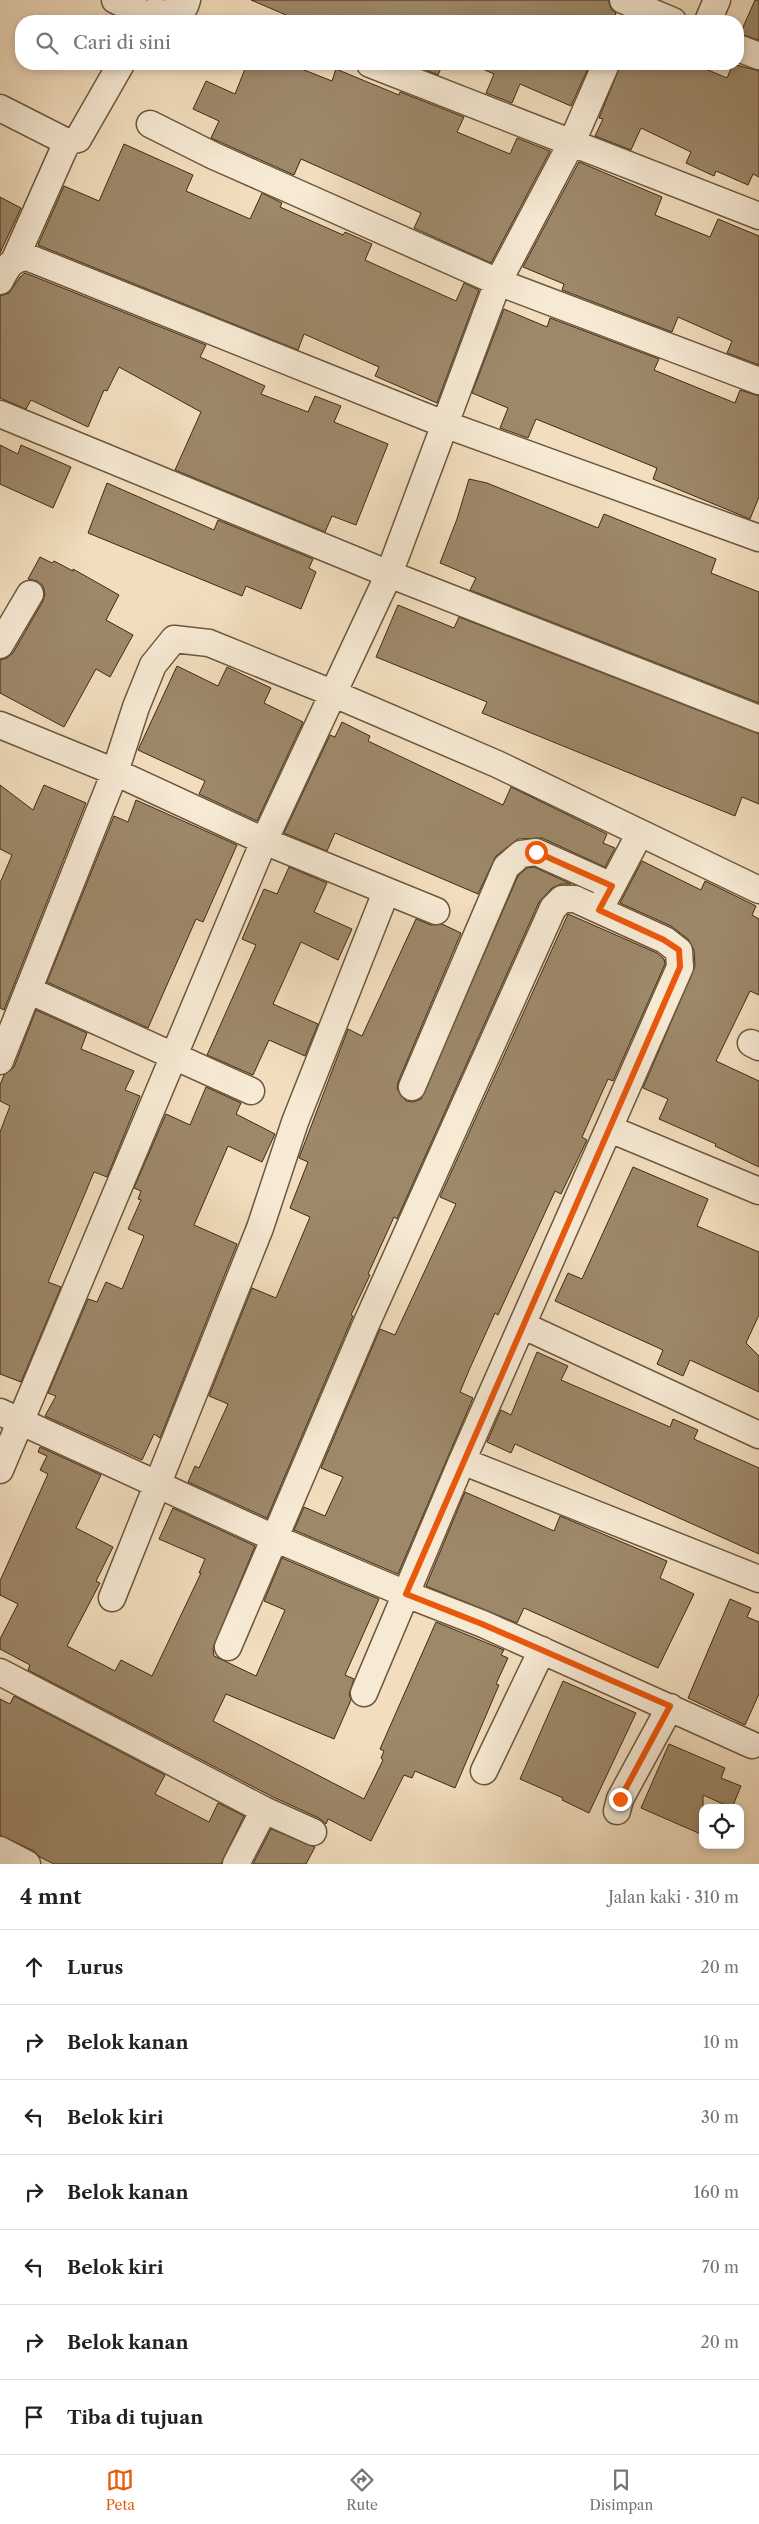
<!DOCTYPE html>
<html lang="id">
<meta charset="utf-8">
<style>
body{margin:0;font-family:"Libre Caslon Text",serif;background:#f6f6f6;color:#222}
.controls{position:absolute;right:15px;bottom:15px;display:grid;overflow:hidden;border-radius:10px;box-shadow:0 2px 8px #0003}
.controls button{width:45px;height:45px;display:grid;place-items:center;padding:0;border:0;border-bottom:1px solid #e0e0e0;background:#fff;color:#222;font:25px sans-serif}
.stop{position:absolute;width:15px;height:15px;margin:-11px;border:4px solid #ea580c;border-radius:50%;background:#fff}
.stop.end{background:#ea580c;border-color:#fff;box-shadow:0 1px 5px #0008}
.list{margin:0;padding:0;list-style:none}
h2{display:flex;justify-content:space-between;align-items:center;height:65px;margin:0;padding:0 20px;font-size:21px}
h2 small{font-size:16px;font-weight:400;color:#767676}
.list li{display:grid;grid-template-columns:32px 1fr auto;gap:15px;align-items:center;box-sizing:border-box;height:75px;padding:0 20px;border-top:1px solid #e0e0e0}
.list b{display:block;font-size:19px;white-space:nowrap}
.list em{font-size:16px;font-style:normal;color:#767676}
.icon{flex:none;width:28px;height:28px;fill:none;stroke:currentColor;stroke-width:2;stroke-linecap:round;stroke-linejoin:round}
.map{position:relative;flex:none;width:759px;height:1864px;overflow:hidden}
.search{position:absolute;background:#fff;box-shadow:0 2px 8px #0003;left:15px;right:15px;top:15px;height:55px;display:flex;align-items:center;gap:12px;box-sizing:border-box;padding:0 18px;border-radius:20px;color:#767676;font-size:19px}
.sheet{height:590px;background:#fff}
nav{display:flex;justify-content:space-around;align-items:center;box-sizing:border-box;height:70px;border-top:1px solid #e0e0e0;background:#fff;font-size:14px;color:#767676}
nav a{display:grid;justify-items:center;gap:2px}
nav .on{color:#ea580c}
.map>svg:first-child{display:block}
.building{fill:#9d886a;stroke:#402b10}
.lines{fill:none;stroke-linecap:round;stroke-linejoin:round}
.minor-casing{stroke:#6c583c;stroke-width:29}
.minor{stroke:#f7ead5;stroke-width:26}
.route{stroke:#ea580c;stroke-width:6}
</style>
<div class="map">
<svg width="759" height="1864" viewBox="0 0 759 1864">
<rect width="100%" height="100%" fill="#f2debe"/>
<filter id="stains"><feTurbulence type="fractalNoise" baseFrequency=".004" numOctaves="4"/><feColorMatrix values="0 0 0 0 .2 0 0 0 0 .09 0 0 0 0 .02 0 0 0 .5 -.17"/></filter>
<radialGradient id="worn" r=".72"><stop offset=".6" stop-color="#630" stop-opacity="0"/><stop offset="1" stop-color="#630" stop-opacity=".3"/></radialGradient>
<!-- building -->
<path class="building" d="M 251,0 L 608,0 L 611,9 L 616,13 L 613,21 L 300,21 Z
M 755,0 L 759,0 L 759,40 L 740,34 Z
M 247,64 L 289,64 L 332,81 L 336,69 L 399,95 L 400,92 L 464,117 L 457,132 L 510,154 L 517,138 L 550,151 L 491,263 L 414,228 L 421,213 L 355,183 L 301,159 L 294,175 L 211,138 L 219,121 L 193,109 L 206,81 L 235,94 Z
M 412,64 L 443,64 L 438,75 Z
M 471,64 L 590,64 L 571,106 L 520,84 L 512,103 L 486,93 L 494,74 Z
M 621,64 L 694,64 L 727,78 L 733,64 L 759,71 L 759,177 L 753,174 L 748,185 L 716,171 L 714,176 L 686,163 L 691,152 L 641,128 L 631,150 L 595,136 L 603,119 L 599,118 Z
M 124,144 L 193,175 L 186,191 L 250,219 L 262,193 L 282,203 L 280,207 L 343,235 L 345,232 L 372,244 L 365,260 L 456,301 L 464,283 L 479,290 L 437,403 L 375,376 L 379,367 L 304,334 L 298,350 L 38,245 L 64,186 L 99,201 Z
M 579,162 L 662,197 L 655,215 L 710,237 L 718,219 L 759,236 L 759,365 L 727,353 L 732,341 L 678,317 L 672,332 L 562,290 L 564,284 L 523,267 Z
M 0,197 L 21,208 L 0,253 Z
M 25,273 L 206,345 L 200,357 L 265,386 L 261,394 L 308,412 L 315,396 L 341,406 L 334,422 L 388,444 L 356,525 L 332,516 L 325,532 L 175,470 L 201,412 L 119,367 L 107,391 L 104,390 L 88,427 L 31,400 L 26,409 L 0,398 L 0,296 L 9,293 L 20,277 Z
M 504,309 L 547,327 L 550,318 L 659,359 L 654,370 L 735,403 L 740,390 L 759,396 L 759,497 L 750,519 L 653,479 L 657,468 L 536,419 L 528,438 L 500,428 L 508,408 L 472,393 Z
M 0,445 L 18,454 L 21,445 L 71,467 L 53,508 L 0,484 Z
M 469,479 L 487,483 L 598,528 L 604,514 L 716,559 L 711,573 L 759,592 L 759,703 L 470,590 L 476,578 L 440,563 L 457,519 Z
M 107,483 L 214,530 L 218,520 L 313,559 L 309,568 L 316,572 L 301,609 L 246,586 L 242,596 L 88,533 Z
M 40,557 L 52,563 L 54,561 L 73,571 L 73,569 L 119,595 L 106,620 L 133,635 L 110,677 L 96,669 L 64,727 L 0,693 L 0,660 L 7,658 L 13,653 L 43,601 L 45,594 L 43,586 L 37,581 L 28,579 Z
M 398,605 L 454,628 L 459,617 L 759,734 L 759,804 L 742,797 L 735,816 L 482,713 L 487,702 L 376,657 Z
M 177,666 L 218,686 L 227,667 L 271,688 L 264,703 L 303,722 L 257,821 L 199,794 L 205,781 L 138,750 Z
M 342,722 L 370,736 L 368,741 L 503,805 L 511,787 L 607,834 L 603,843 L 615,848 L 605,867 L 542,838 L 518,839 L 496,856 L 478,894 L 335,833 L 327,851 L 284,833 L 330,735 L 335,737 Z
M 0,785 L 33,810 L 44,785 L 86,803 L 4,1010 L 0,1008 L 0,883 L 12,855 L 0,849 Z
M 136,800 L 237,845 L 203,922 L 196,919 L 148,1028 L 47,982 L 114,816 L 128,822 Z
M 642,861 L 701,890 L 705,881 L 756,906 L 752,915 L 759,919 L 759,995 L 750,991 L 716,1061 L 759,1081 L 759,1167 L 715,1146 L 716,1144 L 659,1119 L 668,1099 L 643,1088 L 695,966 L 694,950 L 688,939 L 671,926 L 620,903 Z
M 289,867 L 327,883 L 314,912 L 352,929 L 338,960 L 301,942 L 273,1004 L 318,1024 L 305,1056 L 269,1040 L 253,1075 L 207,1055 L 256,945 L 242,939 L 264,889 L 277,894 Z
M 534,867 L 571,884 L 561,884 L 552,888 L 539,902 L 397,1219 L 394,1217 L 368,1274 L 370,1275 L 351,1315 L 353,1316 L 267,1518 L 188,1482 L 195,1466 L 199,1468 L 228,1404 L 209,1396 L 252,1288 L 276,1298 L 310,1217 L 290,1208 L 308,1162 L 299,1158 L 348,1029 L 362,1036 L 416,919 L 431,925 L 442,924 L 461,933 L 398,1082 L 397,1089 L 406,1101 L 414,1102 L 421,1099 L 518,876 L 527,868 Z
M 568,914 L 657,953 L 664,959 L 665,964 L 613,1081 L 608,1079 L 582,1137 L 587,1140 L 561,1194 L 555,1191 L 498,1315 L 495,1313 L 470,1368 L 460,1392 L 473,1398 L 398,1574 L 294,1530 L 304,1507 L 325,1516 L 343,1477 L 321,1468 L 380,1329 L 395,1335 L 456,1204 L 440,1197 Z
M 36,1010 L 87,1033 L 81,1049 L 134,1071 L 125,1090 L 140,1096 L 107,1177 L 94,1172 L 48,1282 L 61,1287 L 21,1382 L 0,1374 L 0,1132 L 10,1106 L 0,1101 L 0,1085 L 4,1075 L 14,1067 Z
M 206,1087 L 241,1103 L 236,1114 L 275,1134 L 262,1162 L 228,1146 L 194,1225 L 237,1244 L 160,1438 L 154,1434 L 142,1460 L 45,1416 L 56,1396 L 48,1393 L 88,1299 L 97,1302 L 106,1282 L 122,1289 L 144,1236 L 128,1229 L 141,1200 L 138,1199 L 141,1191 L 134,1188 L 166,1114 L 190,1125 Z
M 633,1167 L 708,1199 L 697,1226 L 759,1252 L 759,1315 L 746,1343 L 759,1356 L 759,1392 L 690,1360 L 683,1376 L 657,1364 L 663,1350 L 555,1301 L 568,1273 L 582,1279 Z
M 537,1352 L 568,1366 L 561,1380 L 670,1427 L 673,1419 L 698,1430 L 694,1439 L 759,1468 L 759,1554 L 515,1444 L 511,1453 L 487,1442 L 501,1410 L 511,1415 Z
M 40,1447 L 101,1475 L 76,1528 L 113,1547 L 96,1581 L 100,1583 L 67,1646 L 115,1671 L 121,1660 L 152,1676 L 201,1573 L 199,1573 L 205,1559 L 159,1539 L 173,1508 L 255,1546 L 213,1648 L 214,1656 L 256,1676 L 285,1610 L 264,1601 L 282,1558 L 379,1599 L 345,1675 L 354,1679 L 349,1694 L 351,1700 L 334,1739 L 226,1694 L 213,1721 L 364,1799 L 383,1760 L 381,1758 L 384,1751 L 380,1749 L 436,1622 L 504,1650 L 501,1655 L 508,1658 L 496,1684 L 499,1685 L 455,1788 L 415,1771 L 412,1778 L 404,1775 L 371,1841 L 328,1819 L 326,1824 L 319,1818 L 271,1796 L 28,1670 L 30,1665 L 0,1649 L 0,1639 L 18,1604 L 0,1595 L 0,1581 L 48,1474 L 40,1470 L 47,1456 L 38,1452 Z
M 465,1492 L 554,1531 L 560,1516 L 667,1561 L 660,1578 L 694,1594 L 658,1668 L 524,1608 L 517,1623 L 426,1586 Z
M 730,1599 L 751,1608 L 747,1617 L 759,1622 L 759,1694 L 745,1725 L 688,1698 Z
M 563,1681 L 636,1713 L 589,1813 L 562,1800 L 563,1798 L 520,1779 Z
M 14,1696 L 165,1775 L 155,1794 L 180,1807 L 209,1822 L 218,1803 L 244,1816 L 221,1864 L 54,1864 L 40,1857 L 34,1851 L 0,1835 L 0,1699 L 10,1704 Z
M 669,1744 L 725,1768 L 721,1778 L 741,1786 L 732,1808 L 703,1795 L 703,1835 L 641,1808 Z
M 271,1829 L 315,1847 L 306,1864 L 253,1864 Z"/>
<g class="lines">
<defs>
<path id="minor" d="M 115,0 L 147,15
M 623,0 L 673,21
M 143,21 L 147,15 L 154,12 L 167,14 L 185,6 L 187,0
M 708,21 L 717,0
M 738,48 L 759,56
M 370,64 L 759,216
M 0,108 L 67,142 L 78,139 L 121,64
M 150,124 L 214,156 L 498,282 L 759,381
M 15,259 L 67,142
M 0,281 C 7,267 11,259 27,257 L 444,424 L 759,538
M 0,414 L 389,574 L 759,719
M 0,645 L 30,594
M 0,725 L 115,772 L 264,841 L 436,911
M 28,990 L 251,1091
M 751,1043 L 759,1047
M 0,1061 L 115,772 L 136,707 L 153,665 L 174,639 L 209,643 L 332,693 L 497,764 L 759,890
M 412,1087 L 506,867 L 521,854 L 536,852 L 612,886 L 640,833
M 610,1129 L 759,1191
M 522,1325 L 759,1435
M 0,1412 L 274,1538 L 406,1594 L 483,1624 L 752,1745
M 462,1461 L 759,1579
M 0,1470 L 264,841 L 389,574 L 498,282 L 572,142 L 606,64
M 112,1598 L 260,1228 L 295,1122 L 386,892
M 228,1647 L 367,1322 L 553,908 L 562,899 L 575,899 L 599,910
M 0,1672 L 264,1810 L 313,1832
M 364,1693 L 462,1461 L 680,967 L 679,951 L 665,940 L 599,910 L 612,886
M 484,1771 L 542,1650
M 617,1811 L 620,1799 L 670,1707
M 0,1850 L 27,1864
M 236,1864 L 264,1810"/>
</defs>
<!-- minor casing -->
<use href="#minor" class="minor-casing"/>
<!-- minor -->
<use href="#minor" class="minor"/>
</g>
<g class="lines">
<!-- route -->
<path class="route" d="M 536,852 L 612,886 L 599,910 L 664,940 L 679,950 L 680,967 L 406,1594 L 482,1624 L 670,1706 L 620,1799"/>
</g>
<rect width="100%" height="100%" filter="url(#stains)"/>
<rect width="100%" height="100%" fill="url(#worn)"/>
</svg>
<div class="controls">
<button><svg class="icon" aria-label="locate" viewBox="0 0 24 24"><circle cx="12" cy="12" r="6"/><path d="M12 2v4M12 18v4M2 12h4M18 12h4"/></svg></button>
</div>
<div class="stop" style="left:536px;top:852px"></div>
<div class="stop end" style="left:620px;top:1799px"></div>
<div class="search"><svg class="icon" aria-label="search" viewBox="0 0 24 24"><circle cx="10" cy="10" r="6"/><path d="M15 15l6 6"/></svg>Cari di sini</div>
</div>
<section class="sheet">
<h2>4 mnt<small>Jalan kaki · 310 m</small></h2>
<ul class="list">
<li><svg class="icon" aria-label="ahead" viewBox="0 0 24 24"><path d="M12 20V5M6 11l6-6 6 6"/></svg><div><b>Lurus</b></div><em>20 m</em></li>
<li><svg class="icon" aria-label="right" viewBox="0 0 24 24"><path d="M7 20v-9h11M14 6l5 5-5 5"/></svg><div><b>Belok kanan</b></div><em>10 m</em></li>
<li><svg class="icon" aria-label="left" viewBox="0 0 24 24"><path d="M17 20v-9H6M10 6l-5 5 5 5"/></svg><div><b>Belok kiri</b></div><em>30 m</em></li>
<li><svg class="icon" aria-label="right" viewBox="0 0 24 24"><path d="M7 20v-9h11M14 6l5 5-5 5"/></svg><div><b>Belok kanan</b></div><em>160 m</em></li>
<li><svg class="icon" aria-label="left" viewBox="0 0 24 24"><path d="M17 20v-9H6M10 6l-5 5 5 5"/></svg><div><b>Belok kiri</b></div><em>70 m</em></li>
<li><svg class="icon" aria-label="right" viewBox="0 0 24 24"><path d="M7 20v-9h11M14 6l5 5-5 5"/></svg><div><b>Belok kanan</b></div><em>20 m</em></li>
<li><svg class="icon" aria-label="arrive" viewBox="0 0 24 24"><path d="M6 21V4h12l-3 4 3 4H6"/></svg><div><b>Tiba di tujuan</b></div></li>
</ul>
</section>
<nav>
<a class="on"><svg class="icon" aria-label="map" viewBox="0 0 24 24"><path d="M3 6l6-2 6 2 6-2v14l-6 2-6-2-6 2zM9 4v14M15 6v14"/></svg>Peta</a>
<a><svg class="icon" aria-label="directions" viewBox="0 0 24 24"><path d="M12 3l9 9-9 9-9-9zM9 14v-3h6M13 9l2 2-2 2"/></svg>Rute</a>
<a><svg class="icon" aria-label="saved" viewBox="0 0 24 24"><path d="M7 4h10v16l-5-4-5 4z"/></svg>Disimpan</a>
</nav>
